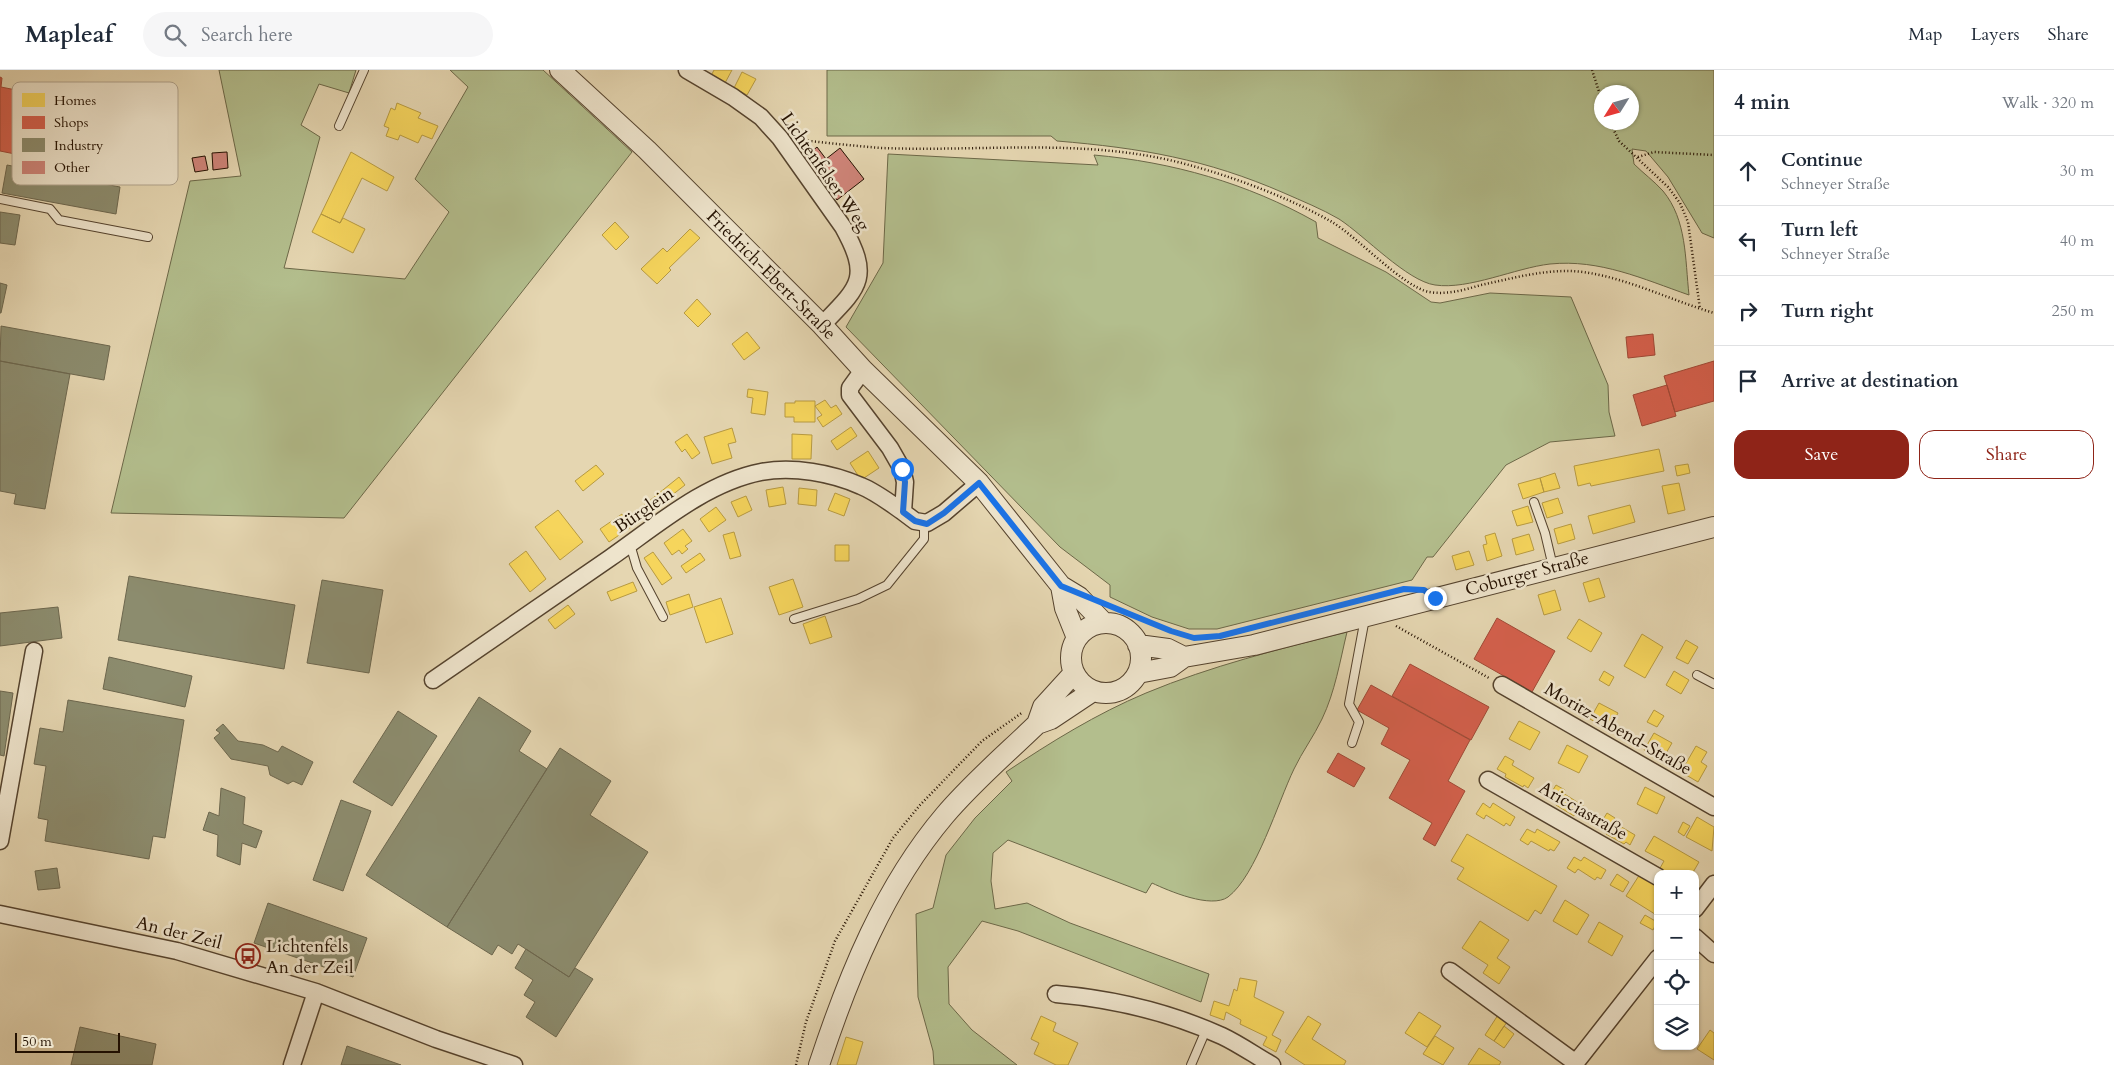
<!DOCTYPE html>
<meta charset="utf-8">
<style>
body{margin:0;font-family:Cardo,serif;background:#f6f6f7;color:#1f2937}
.controls{position:absolute;right:15px;bottom:15px;display:grid;overflow:hidden;border-radius:10px;box-shadow:0 1px 4px #0004}
.controls button{width:45px;height:45px;display:grid;place-items:center;padding:0;border:0;border-bottom:1px solid #e0e1e3;background:#fff;color:#1f2937;font:25px sans-serif}
.compass{position:absolute;left:1594px;top:15px;width:45px;height:45px;border-radius:50%;background:#fff;box-shadow:0 1px 4px #0004;rotate:233deg}
.scale{position:absolute;left:15px;bottom:12px;width:105px;box-sizing:border-box;padding-left:5px;border:2px solid #251202;border-top:0;font-size:14px;line-height:18px;white-space:nowrap;color:#251202;-webkit-text-stroke:4px #eee4cc;paint-order:stroke}
.stop{position:absolute;width:15px;height:15px;margin:-11px;border:4px solid #1a73e8;border-radius:50%;background:#fff}
.stop.end{background:#1a73e8;border-color:#fff;box-shadow:0 1px 5px #0008}
.list{margin:0;padding:0;list-style:none}
h2{display:flex;justify-content:space-between;align-items:center;height:65px;margin:0;padding:0 20px;font-size:21px}
h2 small{font-size:16px;font-weight:400;color:#747a83}
.list li{display:grid;grid-template-columns:32px 1fr auto;gap:15px;align-items:center;box-sizing:border-box;height:70px;padding:0 20px;border-top:1px solid #e0e1e3}
.list b{display:block;font-size:19px;white-space:nowrap}
.list p{margin:0;font-size:16px;white-space:nowrap;color:#747a83}
.list em{font-size:16px;font-style:normal;color:#747a83}
.actions{display:flex;gap:10px;padding:15px 20px}
.actions a{flex:1;padding:11px 0;border:1px solid #8f2418;border-radius:15px;text-align:center;font-size:18px;color:#8f2418}
.actions .main{background:#8f2418;color:#fff}
.icon{flex:none;width:28px;height:28px;fill:none;stroke:currentColor;stroke-width:2;stroke-linecap:round;stroke-linejoin:round}
.map{position:relative;flex:none;width:1714px;height:995px;overflow:hidden}
header{display:flex;align-items:center;gap:30px;box-sizing:border-box;height:70px;padding:0 25px;background:#fff;border-bottom:1px solid #e0e1e3}
header strong{font-size:24px}
nav{display:flex;gap:28px;margin-inline-start:auto;font-size:18px}
.search{width:350px;height:45px;background:#f6f6f7;display:flex;align-items:center;gap:12px;box-sizing:border-box;padding:0 18px;border-radius:28px;color:#747a83;font-size:19px}
main{display:flex}
aside{flex:1;background:#fff}
.map>svg:first-child{display:block}
.green{fill:#b3be8d;stroke:#6c6848;fill-rule:evenodd}
.homes{fill:#f6d55c;stroke:#b79a41}
.shops{fill:#d6604d;stroke:#a14936}
.industry{fill:#8c8c6e;stroke:#6d674e}
.building{fill:#d0857a;stroke:#251202}
.lines{fill:none;stroke-linecap:round;stroke-linejoin:round}
.service-casing{stroke:#55432e;stroke-width:10}
.minor-casing{stroke:#55432e;stroke-width:19}
.tertiary-casing{stroke:#55432e;stroke-width:22}
.path{stroke:#251202;stroke-width:2.5;stroke-dasharray:1 2.5;stroke-linecap:butt}
.service{stroke:#eee4cc;stroke-width:8}
.minor{stroke:#eee4cc;stroke-width:16}
.tertiary{stroke:#eee4cc;stroke-width:20}
.route{stroke:#1a73e8;stroke-width:6}
.labels{text-anchor:middle;dominant-baseline:central;stroke-width:5;stroke-linejoin:round;paint-order:stroke}
.street-label{font-size:18px;fill:#251202;stroke:#eee4cc}
.poi-label{font-size:18px;fill:#251202;stroke:#eee4cc;text-anchor:start}
.key{fill:#eee4cc;stroke:#b2a58f;stroke-width:1}
.key-label{font-size:14px;fill:#251202}
</style>
<header>
<strong>Mapleaf</strong>
<div class="search"><svg class="icon" aria-label="search" viewBox="0 0 24 24"><circle cx="10" cy="10" r="6"/><path d="M15 15l6 6"/></svg>Search here</div>
<nav><a>Map</a><a>Layers</a><a>Share</a></nav>
</header>
<main>
<div class="map">
<svg width="1714" height="995" viewBox="0 0 1714 995">
<rect width="100%" height="100%" fill="#e5d6b1"/>
<filter id="stains"><feTurbulence type="fractalNoise" baseFrequency=".004" numOctaves="4"/><feColorMatrix values="0 0 0 0 .2 0 0 0 0 .09 0 0 0 0 .02 0 0 0 .5 -.17"/></filter>
<radialGradient id="worn" r=".72"><stop offset=".6" stop-color="#630" stop-opacity="0"/><stop offset="1" stop-color="#630" stop-opacity=".3"/></radialGradient>
<!-- green -->
<path class="green" d="M 219,0 L 356,0 L 349,23 L 319,14 L 301,55 L 320,67 L 284,198 L 405,209 L 449,142 L 415,109 L 468,17 L 450,0 L 543,0 L 632,82 L 344,448 L 111,443 L 190,111 L 241,106 Z
M 827,0 L 1714,0 L 1714,168 L 1702,163 L 1668,107 L 1646,81 L 1632,79 L 1634,94 C 1643,103 1654,111 1663,121 C 1687,150 1685,189 1689,225 C 1643,209 1600,189 1550,194 C 1515,198 1469,220 1435,215 C 1407,211 1365,166 1339,149 C 1322,139 1302,131 1284,123 C 1206,89 1141,78 1057,71 L 1051,66 L 827,66 ZM 1632,22 L 1632,52 L 1602,52 L 1602,22 Z
M 888,84 L 1098,95 L 1094,85 C 1172,92 1247,113 1316,152 L 1318,168 L 1386,202 L 1431,232 L 1440,233 L 1490,223 L 1571,227 L 1608,315 L 1609,342 L 1615,366 L 1550,372 L 1506,395 L 1433,487 L 1427,487 L 1412,510 L 1217,559 L 1189,559 L 1152,547 L 1110,527 L 1110,515 L 1060,477 L 846,257 L 883,193 Z
M 1347,562 C 1340,591 1335,622 1322,649 C 1314,666 1302,682 1294,699 C 1278,732 1256,806 1228,827 C 1211,839 1169,821 1152,813 L 1146,823 L 1008,770 L 993,783 L 991,811 L 995,839 L 1027,833 L 1070,853 L 1209,904 L 1201,932 L 1018,861 L 982,851 L 948,897 L 949,934 L 972,960 L 1017,995 L 934,995 L 933,981 L 918,927 L 916,844 L 933,838 L 946,785 L 975,748 L 1012,711 L 1006,702 C 1051,672 1096,644 1146,623 C 1211,596 1279,579 1347,562 Z"/>
<!-- homes -->
<path class="homes" d="M 714,0 L 732,0 L 725,13 L 711,6 Z
M 742,2 L 756,9 L 747,25 L 734,18 Z
M 397,33 L 421,43 L 418,48 L 438,56 L 432,69 L 422,65 L 418,73 L 400,65 L 398,70 L 386,66 L 389,58 L 384,56 L 391,38 L 395,40 Z
M 351,82 L 394,107 L 387,121 L 362,108 L 340,153 L 321,144 Z
M 321,144 L 340,153 L 343,148 L 365,159 L 353,183 L 312,162 Z
M 615,152 L 629,167 L 616,180 L 602,165 Z
M 690,159 L 700,168 L 669,198 L 671,200 L 657,214 L 641,199 L 663,178 L 667,182 Z
M 697,229 L 711,244 L 698,257 L 684,243 Z
M 747,262 L 760,278 L 744,290 L 732,274 Z
M 748,319 L 768,322 L 765,345 L 751,343 L 753,328 L 747,327 Z
M 825,330 L 831,338 L 836,335 L 842,344 L 823,357 L 817,348 L 822,345 L 815,336 Z
M 795,331 L 815,331 L 815,352 L 794,352 L 794,347 L 785,347 L 785,333 L 795,333 Z
M 851,357 L 857,366 L 837,380 L 831,371 Z
M 732,358 L 736,372 L 728,374 L 732,388 L 712,394 L 704,367 Z
M 687,364 L 700,383 L 692,389 L 685,379 L 682,382 L 675,372 Z
M 792,364 L 812,365 L 811,389 L 792,389 Z
M 1659,379 L 1664,401 L 1591,416 L 1590,413 L 1578,416 L 1574,396 Z
M 868,381 L 879,398 L 861,410 L 850,393 Z
M 1688,394 L 1690,403 L 1677,406 L 1675,396 Z
M 596,395 L 604,404 L 583,421 L 575,411 Z
M 1555,403 L 1560,418 L 1544,422 L 1540,408 Z
M 679,407 L 685,415 L 649,443 L 643,436 Z
M 1540,408 L 1544,422 L 1523,429 L 1518,414 Z
M 1679,413 L 1685,440 L 1668,444 L 1662,416 Z
M 783,417 L 786,434 L 769,437 L 766,420 Z
M 799,418 L 817,420 L 816,436 L 798,434 Z
M 835,423 L 850,429 L 844,446 L 828,440 Z
M 746,426 L 752,440 L 738,447 L 731,432 Z
M 1558,428 L 1563,443 L 1547,448 L 1542,433 Z
M 1630,435 L 1635,452 L 1593,464 L 1588,446 Z
M 1528,436 L 1533,452 L 1517,456 L 1512,441 Z
M 716,437 L 726,450 L 709,462 L 700,449 Z
M 558,440 L 583,472 L 560,490 L 535,457 Z
M 622,444 L 631,457 L 609,472 L 600,459 Z
M 1571,454 L 1575,469 L 1558,474 L 1554,459 Z
M 683,459 L 692,471 L 685,476 L 688,479 L 682,484 L 679,480 L 672,485 L 664,473 Z
M 734,462 L 741,486 L 730,489 L 723,465 Z
M 1495,463 L 1502,486 L 1487,491 L 1483,475 L 1487,474 L 1485,466 Z
M 1529,464 L 1534,480 L 1516,485 L 1512,469 Z
M 835,475 L 849,475 L 849,491 L 835,491 Z
M 526,481 L 546,509 L 530,522 L 509,494 Z
M 1469,481 L 1474,495 L 1456,500 L 1452,486 Z
M 653,482 L 672,508 L 662,515 L 644,488 Z
M 700,483 L 705,490 L 686,503 L 681,496 Z
M 1599,508 L 1605,527 L 1589,532 L 1583,513 Z
M 793,509 L 803,537 L 779,545 L 769,517 Z
M 633,512 L 637,521 L 611,531 L 607,522 Z
M 1555,520 L 1561,540 L 1544,545 L 1538,525 Z
M 689,524 L 693,537 L 670,545 L 666,532 Z
M 721,528 L 733,564 L 706,573 L 694,537 Z
M 568,535 L 575,544 L 555,559 L 548,550 Z
M 825,546 L 832,567 L 810,574 L 803,554 Z
M 1579,549 L 1602,563 L 1591,582 L 1567,568 Z
M 1642,564 L 1663,577 L 1645,608 L 1624,596 Z
M 1686,570 L 1698,577 L 1688,594 L 1676,588 Z
M 1604,601 L 1614,607 L 1609,616 L 1599,610 Z
M 1674,601 L 1689,610 L 1681,624 L 1666,615 Z
M 1599,633 L 1618,643 L 1609,660 L 1590,649 Z
M 1654,640 L 1664,646 L 1657,657 L 1647,652 Z
M 1519,651 L 1540,662 L 1530,680 L 1509,669 Z
M 1654,663 L 1672,673 L 1662,690 L 1644,680 Z
M 1567,675 L 1588,686 L 1579,703 L 1558,693 Z
M 1696,676 L 1707,682 L 1701,692 L 1707,696 L 1698,712 L 1681,702 Z
M 1505,686 L 1514,691 L 1512,695 L 1534,708 L 1528,718 L 1524,715 L 1523,717 L 1505,707 L 1506,704 L 1497,699 Z
M 1556,715 L 1565,720 L 1563,723 L 1585,737 L 1579,746 L 1575,744 L 1574,746 L 1556,735 L 1557,733 L 1548,728 Z
M 1645,717 L 1665,727 L 1657,744 L 1637,734 Z
M 1483,733 L 1490,738 L 1493,733 L 1515,747 L 1510,756 L 1506,753 L 1504,756 L 1486,745 L 1484,749 L 1476,744 Z
M 1607,743 L 1615,748 L 1613,752 L 1635,765 L 1630,775 L 1626,772 L 1624,774 L 1606,764 L 1608,761 L 1599,756 Z
M 1697,747 L 1714,757 L 1712,781 L 1686,767 Z
M 1683,752 L 1690,756 L 1684,766 L 1678,762 Z
M 1527,759 L 1535,763 L 1537,759 L 1560,772 L 1554,781 L 1550,779 L 1549,781 L 1531,771 L 1528,775 L 1520,770 Z
M 1467,764 L 1557,816 L 1541,844 L 1535,840 L 1528,851 L 1457,809 L 1464,798 L 1451,791 Z
M 1654,766 L 1699,792 L 1692,804 L 1665,804 L 1659,800 L 1664,791 L 1645,781 Z
M 1574,787 L 1581,791 L 1584,787 L 1606,800 L 1601,809 L 1597,807 L 1595,810 L 1578,799 L 1575,803 L 1567,798 Z
M 1617,804 L 1629,812 L 1623,822 L 1610,815 Z
M 1640,804 L 1658,814 L 1658,846 L 1626,826 Z
M 1565,830 L 1589,845 L 1577,865 L 1553,851 Z
M 1645,845 L 1657,852 L 1653,860 L 1640,853 Z
M 1480,851 L 1509,870 L 1497,888 L 1510,897 L 1499,914 L 1483,903 L 1488,895 L 1462,878 Z
M 1599,852 L 1623,866 L 1612,886 L 1588,872 Z
M 1240,908 L 1257,911 L 1254,927 L 1284,942 L 1272,965 L 1281,970 L 1276,982 L 1263,975 L 1267,967 L 1240,954 L 1241,950 L 1226,942 L 1224,950 L 1210,945 L 1214,931 L 1229,936 L 1234,919 L 1237,921 Z
M 1419,942 L 1441,956 L 1427,977 L 1405,963 Z
M 1498,945 L 1507,952 L 1494,971 L 1485,965 Z
M 1041,946 L 1056,953 L 1053,961 L 1078,973 L 1068,995 L 1056,995 L 1034,984 L 1039,973 L 1031,969 Z
M 1308,946 L 1321,954 L 1312,969 L 1346,991 L 1344,995 L 1305,995 L 1285,982 Z
M 1504,956 L 1514,964 L 1504,978 L 1494,971 Z
M 1710,960 L 1714,963 L 1714,990 L 1697,979 Z
M 1435,966 L 1454,978 L 1443,995 L 1423,984 Z
M 846,967 L 863,972 L 856,995 L 837,995 Z
M 1479,978 L 1501,992 L 1499,995 L 1468,995 Z"/>
<!-- shops -->
<path class="shops" d="M 0,7 L 2,8 L 1,17 L 31,23 L 20,85 L 0,81 Z
M 1653,264 L 1655,285 L 1628,288 L 1626,267 Z
M 1714,291 L 1714,331 L 1675,342 L 1664,306 Z
M 1667,315 L 1676,346 L 1642,356 L 1633,325 Z
M 1497,548 L 1555,581 L 1532,622 L 1474,589 Z
M 1410,594 L 1489,637 L 1471,670 L 1392,626 Z
M 1371,615 L 1470,670 L 1448,711 L 1465,721 L 1435,776 L 1423,769 L 1432,753 L 1389,728 L 1410,690 L 1381,674 L 1389,658 L 1357,640 Z
M 1338,683 L 1365,698 L 1354,717 L 1327,702 Z"/>
<!-- industry -->
<path class="industry" d="M 7,95 L 120,117 L 116,144 L 2,123 Z
M 0,142 L 20,145 L 15,175 L 0,173 Z
M 0,213 L 7,215 L 1,243 L 0,243 Z
M 1,256 L 110,276 L 104,310 L 0,291 Z
M 0,291 L 70,304 L 45,439 L 14,434 L 16,424 L 0,421 Z
M 129,506 L 295,535 L 284,599 L 118,570 Z
M 322,510 L 383,520 L 369,603 L 307,593 Z
M 58,537 L 62,568 L 0,576 L 0,543 Z
M 109,587 L 192,606 L 185,637 L 103,619 Z
M 0,621 L 13,623 L 4,686 L 0,685 Z
M 479,627 L 531,661 L 519,681 L 547,699 L 447,857 L 366,805 Z
M 68,630 L 184,650 L 165,768 L 153,766 L 149,789 L 45,771 L 48,750 L 38,748 L 46,696 L 34,694 L 40,658 L 63,662 Z
M 398,641 L 437,666 L 392,736 L 353,712 Z
M 223,654 L 238,671 L 263,675 L 278,682 L 282,676 L 313,692 L 302,715 L 293,711 L 288,714 L 270,705 L 268,696 L 231,689 L 214,668 L 220,663 L 216,660 Z
M 560,678 L 611,711 L 590,745 L 648,782 L 569,907 L 518,874 L 512,884 L 498,875 L 492,885 L 447,857 Z
M 221,718 L 245,727 L 243,754 L 262,761 L 256,778 L 242,773 L 240,795 L 217,786 L 218,765 L 203,760 L 209,742 L 219,746 Z
M 341,730 L 371,741 L 343,821 L 313,810 Z
M 57,798 L 60,818 L 38,820 L 35,801 Z
M 268,833 L 367,868 L 353,907 L 254,873 Z
M 526,879 L 569,907 L 575,898 L 593,909 L 556,967 L 526,947 L 535,932 L 524,925 L 533,910 L 515,898 Z
M 80,957 L 156,974 L 152,995 L 71,995 Z
M 347,976 L 401,995 L 341,995 Z"/>
<!-- building -->
<path class="building" d="M 817,77 L 826,89 L 840,78 L 864,109 L 837,130 L 804,88 Z
M 227,82 L 228,98 L 213,100 L 212,83 Z
M 205,86 L 208,100 L 195,102 L 192,88 Z"/>
<g class="lines">
<defs>
<path id="service" d="M 339,56 L 364,0
M 0,129 L 50,139 L 59,150 L 148,167
M 1534,432 L 1545,463 L 1553,497
M 630,474 L 637,498 L 663,547
M 794,549 L 858,529 L 887,515 L 924,469 L 924,453
M 1697,605 L 1714,614
M 1352,673 L 1359,652 L 1349,634 L 1365,548
M 1191,995 L 1206,960"/>
<path id="minor" d="M 687,0 L 733,27 L 761,47 L 780,68 L 843,157 C 871,208 860,216 822,255
M 863,300 L 850,318 L 850,325 L 890,378 L 902,399 L 905,412 L 903,442 L 915,451 L 927,453 L 944,443 L 979,413
M 433,610 C 492,569 551,528 610,488 C 656,456 705,413 761,402 C 793,396 832,403 861,416 C 876,422 890,433 903,442
M 1502,615 L 1714,737
M 1488,710 L 1658,807
M 0,771 L 34,581
M 1695,839 L 1714,814
M 0,844 L 177,881 L 316,922 L 436,969 L 514,995
M 1695,867 L 1714,884
M 1450,901 L 1576,993
M 1056,924 C 1114,929 1169,942 1222,966 C 1239,974 1256,986 1272,995
M 292,995 L 316,922
M 1574,995 L 1658,888"/>
<path id="tertiary" d="M 560,0 L 647,80 L 822,255 L 863,300 L 979,413 L 1061,516 L 1079,527 L 1104,553
M 1061,516 L 1065,538 L 1077,568
M1071 588a35 35 0 1 1 70 0a35 35 0 1 1-70 0Z
M 1138,575 L 1168,579 L 1184,587
M 1138,603 L 1170,597 L 1184,587 L 1254,575 L 1714,457
M 1037,654 L 1043,637 L 1074,603
M 819,995 C 848,907 884,817 945,745 C 973,712 1006,684 1037,654 L 1051,649 L 1093,621"/>
</defs>
<!-- service casing -->
<use href="#service" class="service-casing"/>
<!-- minor casing -->
<use href="#minor" class="minor-casing"/>
<!-- tertiary casing -->
<use href="#tertiary" class="tertiary-casing"/>
<!-- path -->
<path class="path" d="M 1592,0 L 1602,31
M 1610,52 L 1619,71 L 1668,117 L 1680,133 L 1688,152 L 1700,239
M 801,70 C 828,73 855,76 882,78 C 984,82 1089,67 1189,95 C 1234,107 1292,129 1332,152 C 1360,169 1402,216 1429,222 C 1447,225 1464,220 1481,215 C 1509,209 1538,201 1567,201 C 1613,201 1669,230 1714,243
M 1638,87 L 1654,82 L 1714,85
M 1111,535 L 1141,550 L 1194,568
M 1396,556 L 1489,608
M 796,995 L 806,952 L 835,871 L 893,768 L 920,735 L 982,671 L 1023,642"/>
<!-- service -->
<use href="#service" class="service"/>
<!-- minor -->
<use href="#minor" class="minor"/>
<!-- tertiary -->
<use href="#tertiary" class="tertiary"/>
</g>
<g class="lines">
<!-- route -->
<path class="route" d="M 902,399 L 905,412 L 903,442 L 915,451 L 927,454 L 944,443 L 979,413 L 1061,516 L 1171,561 L 1194,568 L 1220,566 L 1404,519 L 1424,520 L 1435,528"/>
</g>
<!-- icons -->
<defs>
<symbol id="bus-ring" viewBox="-11 -11 22 22"><circle r="9.5" fill="#eee4cc" stroke="#8f2418" stroke-width="1.5"/><path d="M-5-6H5V4H4V6H2V4H-2V6H-4V4H-5ZM-3.5-4V0h7V-4ZM-3.5 1.2v1.5H-2V1.2ZM2 1.2v1.5H3.5V1.2Z" fill="#8f2418"/></symbol>
</defs>
<g fill-rule="evenodd">
<use href="#bus-ring" x="234" y="872" width="28" height="28"/>
</g>
<g class="labels">
<!-- street labels -->
<g class="street-label">
<text transform="translate(825 102) rotate(55)">Lichtenfelser Weg</text>
<text transform="translate(771 205) rotate(45)">Friedrich-Ebert-Straße</text>
<text transform="translate(644 440) rotate(-34)">Bürglein</text>
<text transform="translate(1527 504) rotate(-15)">Coburger Straße</text>
<text transform="translate(1618 659) rotate(30)">Moritz-Abend-Straße</text>
<text transform="translate(1583 741) rotate(30)">Aricciastraße</text>
<text transform="translate(179 863) rotate(14)">An der Zeil</text>
</g>
<!-- poi labels -->
<g class="poi-label">
<text x="266" y="876">Lichtenfels<tspan x="266" dy="21">An der Zeil</tspan></text>
</g>
</g>
<!-- legend -->
<rect x="12" y="12" width="166" height="103" rx="8" class="key"/>
<rect x="22" y="23" width="23" height="14" fill="#f6d55c"/>
<rect x="22" y="46" width="23" height="13" fill="#d6604d"/>
<rect x="22" y="68" width="23" height="14" fill="#8c8c6e"/>
<rect x="22" y="91" width="23" height="13" fill="#d0857a"/>
<g class="key-label">
<text x="54" y="35">Homes</text>
<text x="54" y="57">Shops</text>
<text x="54" y="80">Industry</text>
<text x="54" y="102">Other</text>
</g>
<rect width="100%" height="100%" filter="url(#stains)"/>
<rect width="100%" height="100%" fill="url(#worn)"/>
</svg>
<div class="controls">
<button>+</button>
<button>−</button>
<button><svg class="icon" aria-label="locate" viewBox="0 0 24 24"><circle cx="12" cy="12" r="6"/><path d="M12 2v4M12 18v4M2 12h4M18 12h4"/></svg></button>
<button><svg class="icon" aria-label="layers" viewBox="0 0 24 24"><path d="M12 4l9 5-9 5-9-5zM3 14l9 5 9-5"/></svg></button>
</div>
<svg class="compass" viewBox="-18 -18 36 36"><path d="M0-13l5 13h-10z" fill="#e53935"/><path d="M0 13l5-13h-10z" fill="#747a83"/></svg>
<div class="scale">50 m</div>
<div class="stop" style="left:902px;top:399px"></div>
<div class="stop end" style="left:1435px;top:528px"></div>
</div>
<aside>
<h2>4 min<small>Walk · 320 m</small></h2>
<ul class="list">
<li><svg class="icon" aria-label="ahead" viewBox="0 0 24 24"><path d="M12 20V5M6 11l6-6 6 6"/></svg><div><b>Continue</b><p>Schneyer Straße</p></div><em>30 m</em></li>
<li><svg class="icon" aria-label="left" viewBox="0 0 24 24"><path d="M17 20v-9H6M10 6l-5 5 5 5"/></svg><div><b>Turn left</b><p>Schneyer Straße</p></div><em>40 m</em></li>
<li><svg class="icon" aria-label="right" viewBox="0 0 24 24"><path d="M7 20v-9h11M14 6l5 5-5 5"/></svg><div><b>Turn right</b></div><em>250 m</em></li>
<li><svg class="icon" aria-label="arrive" viewBox="0 0 24 24"><path d="M6 21V4h12l-3 4 3 4H6"/></svg><div><b>Arrive at destination</b></div></li>
</ul>
<div class="actions"><a class="main">Save</a><a>Share</a></div>
</aside>
</main>
